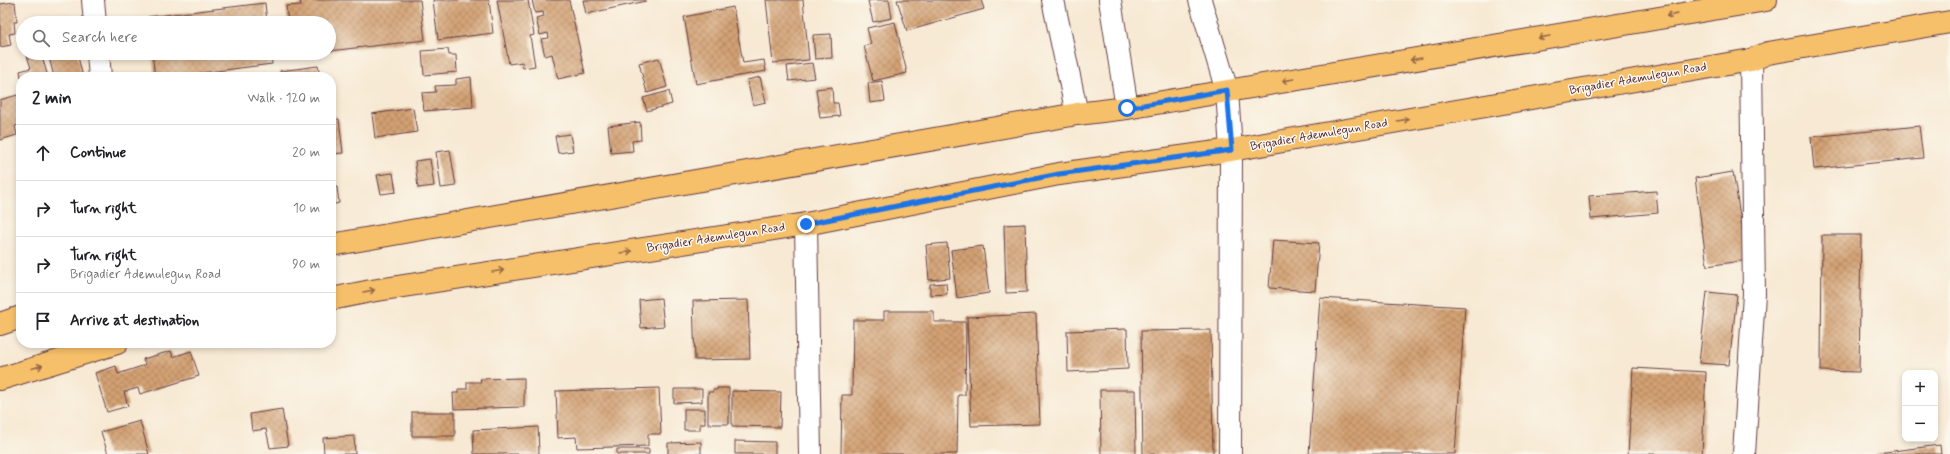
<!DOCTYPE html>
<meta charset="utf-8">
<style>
body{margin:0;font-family:Mynerve,sans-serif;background:#f2f2f2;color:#202124}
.controls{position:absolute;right:12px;bottom:12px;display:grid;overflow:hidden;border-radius:8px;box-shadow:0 2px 6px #0003}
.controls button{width:36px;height:36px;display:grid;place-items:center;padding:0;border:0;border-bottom:1px solid #e0e0e0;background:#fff;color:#202124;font:20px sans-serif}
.stop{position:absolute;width:12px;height:12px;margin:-9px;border:3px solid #1a73e8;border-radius:50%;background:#fff}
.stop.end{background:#1a73e8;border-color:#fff;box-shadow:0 1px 4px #0008}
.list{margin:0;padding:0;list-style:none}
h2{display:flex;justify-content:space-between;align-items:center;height:52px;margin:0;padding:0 16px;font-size:17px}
h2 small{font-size:13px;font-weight:400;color:#757577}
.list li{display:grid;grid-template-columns:26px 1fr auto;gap:12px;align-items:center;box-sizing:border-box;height:56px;padding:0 16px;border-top:1px solid #e0e0e0}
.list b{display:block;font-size:15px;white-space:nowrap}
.list p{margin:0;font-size:13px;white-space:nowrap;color:#757577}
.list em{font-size:13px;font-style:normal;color:#757577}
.icon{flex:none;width:22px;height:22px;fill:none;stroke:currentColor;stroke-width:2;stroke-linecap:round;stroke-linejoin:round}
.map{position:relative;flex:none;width:1950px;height:454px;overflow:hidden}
.search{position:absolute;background:#fff;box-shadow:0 2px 6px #0003;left:16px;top:16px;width:320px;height:44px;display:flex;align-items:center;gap:10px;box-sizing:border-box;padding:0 14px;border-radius:22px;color:#757577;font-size:15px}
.panel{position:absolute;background:#fff;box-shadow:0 2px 6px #0003;left:16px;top:72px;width:320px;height:276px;border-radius:16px}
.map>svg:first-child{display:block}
.building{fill:url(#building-cross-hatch)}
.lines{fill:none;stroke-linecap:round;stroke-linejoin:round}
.street-casing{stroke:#643d44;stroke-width:24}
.primary-casing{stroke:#643d44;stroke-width:24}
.street{stroke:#fff;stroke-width:22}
.primary{stroke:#f6c06b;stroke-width:22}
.oneway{stroke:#976748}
.route{stroke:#1a73e8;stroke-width:5}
.labels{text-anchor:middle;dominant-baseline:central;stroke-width:3;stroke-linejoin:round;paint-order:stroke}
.street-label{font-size:12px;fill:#4a1f2b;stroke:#fbf7ec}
</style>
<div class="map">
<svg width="1950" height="454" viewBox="0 0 1950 454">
<defs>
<pattern id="building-cross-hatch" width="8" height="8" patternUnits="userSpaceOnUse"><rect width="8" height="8" fill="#d3a173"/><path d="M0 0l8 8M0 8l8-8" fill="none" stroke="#ad835f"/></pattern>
</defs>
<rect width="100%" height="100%" fill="#fbf7ec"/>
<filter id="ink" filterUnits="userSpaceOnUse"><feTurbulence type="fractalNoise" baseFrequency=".025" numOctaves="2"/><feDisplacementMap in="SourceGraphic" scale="8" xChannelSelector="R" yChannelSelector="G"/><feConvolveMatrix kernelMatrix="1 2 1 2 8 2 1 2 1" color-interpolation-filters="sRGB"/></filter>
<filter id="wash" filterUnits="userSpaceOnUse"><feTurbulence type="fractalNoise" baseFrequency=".012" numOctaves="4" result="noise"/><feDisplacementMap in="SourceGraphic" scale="16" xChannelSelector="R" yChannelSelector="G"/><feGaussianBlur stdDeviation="0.9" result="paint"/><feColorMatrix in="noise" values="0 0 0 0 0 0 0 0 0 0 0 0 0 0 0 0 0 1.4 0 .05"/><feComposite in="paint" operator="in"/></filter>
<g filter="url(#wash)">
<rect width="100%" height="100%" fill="#f7e9d3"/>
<g id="blocks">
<!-- building -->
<path class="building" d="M 300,0 L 420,0 L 425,40 L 329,51 L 329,23 L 288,23 L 286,6 L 301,5 Z
M 433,0 L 489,0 L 493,33 L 438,40 Z
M 497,0 L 528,0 L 534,35 L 530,36 L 535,66 L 523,68 L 522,62 L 509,64 Z
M 532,0 L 569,0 L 585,73 L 558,79 L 552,54 L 545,56 L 541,39 L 549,38 L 548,33 L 540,35 L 536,18 L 544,16 L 543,12 L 535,13 Z
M 583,0 L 646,0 L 646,1 L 586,14 Z
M 766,0 L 803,0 L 809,60 L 773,63 Z
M 873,0 L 889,0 L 892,18 L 873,22 L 868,1 Z
M 897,0 L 981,0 L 984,9 L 907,31 Z
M 15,2 L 17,22 L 14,22 L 15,33 L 9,34 L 11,45 L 0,47 L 0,4 Z
M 265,3 L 267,23 L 148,23 L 148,17 Z
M 733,7 L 743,63 L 764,60 L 766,71 L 696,84 L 684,17 Z
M 895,22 L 907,73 L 873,81 L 864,46 L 871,44 L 867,28 Z
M 831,34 L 832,58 L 815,59 L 813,35 Z
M 448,49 L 449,55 L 456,55 L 457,72 L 424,75 L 422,51 Z
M 26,53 L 41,53 L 48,77 L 21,77 L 20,71 L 31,68 Z
M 48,53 L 77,53 L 83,77 L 54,77 Z
M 152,53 L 271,53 L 272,64 L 169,77 L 155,77 Z
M 659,58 L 667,87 L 647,93 L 639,63 Z
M 812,63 L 815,78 L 789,81 L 787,66 Z
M 318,66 L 320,77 L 281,77 L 280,71 Z
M 471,77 L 473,107 L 424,111 L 422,93 L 436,92 L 435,86 L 456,85 L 456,79 Z
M 760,77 L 766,102 L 753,105 L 747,80 Z
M 882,81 L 885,101 L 870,103 L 868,83 Z
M 832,87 L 833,103 L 838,103 L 840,116 L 820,118 L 816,89 Z
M 669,91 L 672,104 L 647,111 L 643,98 Z
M 21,94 L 21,124 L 15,126 L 17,135 L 0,140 L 0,100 Z
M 413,108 L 417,132 L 375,138 L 372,114 Z
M 339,119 L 343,153 L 331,154 L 331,120 Z
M 640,122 L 641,140 L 632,141 L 633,151 L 611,153 L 608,126 Z
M 1919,126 L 1923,158 L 1814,169 L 1811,137 Z
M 570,134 L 573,151 L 558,153 L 555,136 Z
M 450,150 L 456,186 L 441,188 L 436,152 Z
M 430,159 L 434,186 L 418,188 L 415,161 Z
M 1733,172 L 1747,260 L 1707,266 L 1695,178 Z
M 393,173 L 396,192 L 381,194 L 377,175 Z
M 337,187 L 339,203 L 331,205 L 331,188 Z
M 1656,191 L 1658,213 L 1591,219 L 1589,196 Z
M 1025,224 L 1027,292 L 1006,293 L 1004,225 Z
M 1822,235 L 1861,235 L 1859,372 L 1821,371 Z
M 1273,240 L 1319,243 L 1315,291 L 1269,288 Z
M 947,243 L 950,278 L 929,280 L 926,245 Z
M 983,246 L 989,293 L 957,298 L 951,250 Z
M 946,283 L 947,294 L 930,295 L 930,284 Z
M 1707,292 L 1737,295 L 1729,365 L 1699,363 Z
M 661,298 L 664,326 L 641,328 L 639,300 Z
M 1320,298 L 1465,307 L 1455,454 L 1309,454 Z
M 748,300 L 750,359 L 695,360 L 693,301 Z
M 884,311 L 934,311 L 934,322 L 966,322 L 965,395 L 958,395 L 957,454 L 841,454 L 842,395 L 852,395 L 853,320 L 884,320 Z
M 1036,314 L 1040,424 L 971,426 L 967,317 Z
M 1127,329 L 1128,369 L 1068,372 L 1067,331 Z
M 1211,330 L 1213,454 L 1143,454 L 1141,331 Z
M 171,351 L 173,357 L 191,351 L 199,376 L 140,394 L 138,388 L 124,392 L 128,406 L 107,412 L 95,373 L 116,366 L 118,374 L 145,365 L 143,359 Z
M 1633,368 L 1706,372 L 1702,454 L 1628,454 Z
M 524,378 L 524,407 L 454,409 L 453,393 L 458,393 L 458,389 L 467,389 L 467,382 L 481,382 L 480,379 Z
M 659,388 L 661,434 L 648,434 L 648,446 L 577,448 L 576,437 L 558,438 L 556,391 Z
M 717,388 L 729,388 L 729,424 L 708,424 L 708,392 L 713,392 L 713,390 L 717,390 Z
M 674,389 L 702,389 L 702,402 L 674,403 Z
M 1100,390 L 1135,390 L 1136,454 L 1101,454 Z
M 732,391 L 781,392 L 780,427 L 732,426 Z
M 282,409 L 288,446 L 270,448 L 266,429 L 252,431 L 250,414 Z
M 684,409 L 705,409 L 705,424 L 700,424 L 700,430 L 684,430 Z
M 412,412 L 455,412 L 455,436 L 412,436 Z
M 140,421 L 149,454 L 108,454 L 101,432 Z
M 538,427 L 539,454 L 474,454 L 473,430 Z
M 354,436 L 355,454 L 324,454 L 323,438 Z
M 735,441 L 775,442 L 775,454 L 735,454 Z
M 701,442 L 701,454 L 668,454 L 668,443 Z
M 1940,445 L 1941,454 L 1877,454 L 1877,453 Z
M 617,449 L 649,449 L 649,454 L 617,454 Z"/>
</g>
</g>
<g filter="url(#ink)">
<use href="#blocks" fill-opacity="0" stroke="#643d44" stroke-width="1"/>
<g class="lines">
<defs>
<path id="street" d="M 93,0 L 95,23
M 1053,0 L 1077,114
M 1110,0 L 1127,108
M 1200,0 L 1227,91 L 1231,150 L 1230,454
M 98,53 L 100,77
M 806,224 L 810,454
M 1744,454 L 1754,294 L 1751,60"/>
<path id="primary" d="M 331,245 L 1077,114 L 1127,108 L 1766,0
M 331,299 L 371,291 L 806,224 L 1059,174 L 1231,150 L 1751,60 L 1768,53 L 1950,22
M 0,324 L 21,317
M 0,379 L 117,343"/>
</defs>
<!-- street casing -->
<use href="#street" class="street-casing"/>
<!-- primary casing -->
<use href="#primary" class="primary-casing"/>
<!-- street -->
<use href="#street" class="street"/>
<!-- primary -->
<use href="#primary" class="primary"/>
</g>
<!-- one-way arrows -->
<defs><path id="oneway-shaft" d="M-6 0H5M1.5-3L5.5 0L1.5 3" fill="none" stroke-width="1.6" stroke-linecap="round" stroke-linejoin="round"/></defs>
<g class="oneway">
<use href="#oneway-shaft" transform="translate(1672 15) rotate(170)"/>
<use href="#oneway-shaft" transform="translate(1544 37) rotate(170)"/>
<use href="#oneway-shaft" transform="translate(1416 59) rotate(170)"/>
<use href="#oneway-shaft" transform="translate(1288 80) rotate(170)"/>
<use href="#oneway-shaft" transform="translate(1403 120) rotate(-10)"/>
<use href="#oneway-shaft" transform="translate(626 252) rotate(-9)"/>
<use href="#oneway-shaft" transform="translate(498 271) rotate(-9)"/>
<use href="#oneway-shaft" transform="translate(369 291) rotate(-10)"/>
<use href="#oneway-shaft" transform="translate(37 367) rotate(-17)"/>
</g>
</g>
<g class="lines" filter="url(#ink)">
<!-- route -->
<path class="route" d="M 806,224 L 1059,174 L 1232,150 L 1227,90 L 1127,108"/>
</g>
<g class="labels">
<!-- street labels -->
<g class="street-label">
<text transform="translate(1638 79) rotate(-10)">Brigadier Ademulegun Road</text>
<text transform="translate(1319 135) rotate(-10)">Brigadier Ademulegun Road</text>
<text transform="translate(716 238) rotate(-9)">Brigadier Ademulegun Road</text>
</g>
</g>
</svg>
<div class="controls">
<button>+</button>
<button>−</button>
</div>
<div class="stop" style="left:1127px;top:108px"></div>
<div class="stop end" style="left:806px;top:224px"></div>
<div class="search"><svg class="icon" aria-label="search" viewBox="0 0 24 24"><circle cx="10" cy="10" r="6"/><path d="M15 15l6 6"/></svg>Search here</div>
<section class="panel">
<h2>2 min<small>Walk · 120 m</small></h2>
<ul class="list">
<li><svg class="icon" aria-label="ahead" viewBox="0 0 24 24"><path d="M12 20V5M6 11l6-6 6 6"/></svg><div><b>Continue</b></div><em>20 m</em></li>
<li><svg class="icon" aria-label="right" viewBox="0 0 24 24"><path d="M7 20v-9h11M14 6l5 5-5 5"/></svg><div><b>Turn right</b></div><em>10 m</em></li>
<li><svg class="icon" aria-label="right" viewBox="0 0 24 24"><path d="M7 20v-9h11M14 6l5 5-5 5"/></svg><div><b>Turn right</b><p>Brigadier Ademulegun Road</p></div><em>90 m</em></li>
<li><svg class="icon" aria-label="arrive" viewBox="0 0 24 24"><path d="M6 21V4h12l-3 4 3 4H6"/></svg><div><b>Arrive at destination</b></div></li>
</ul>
</section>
</div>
